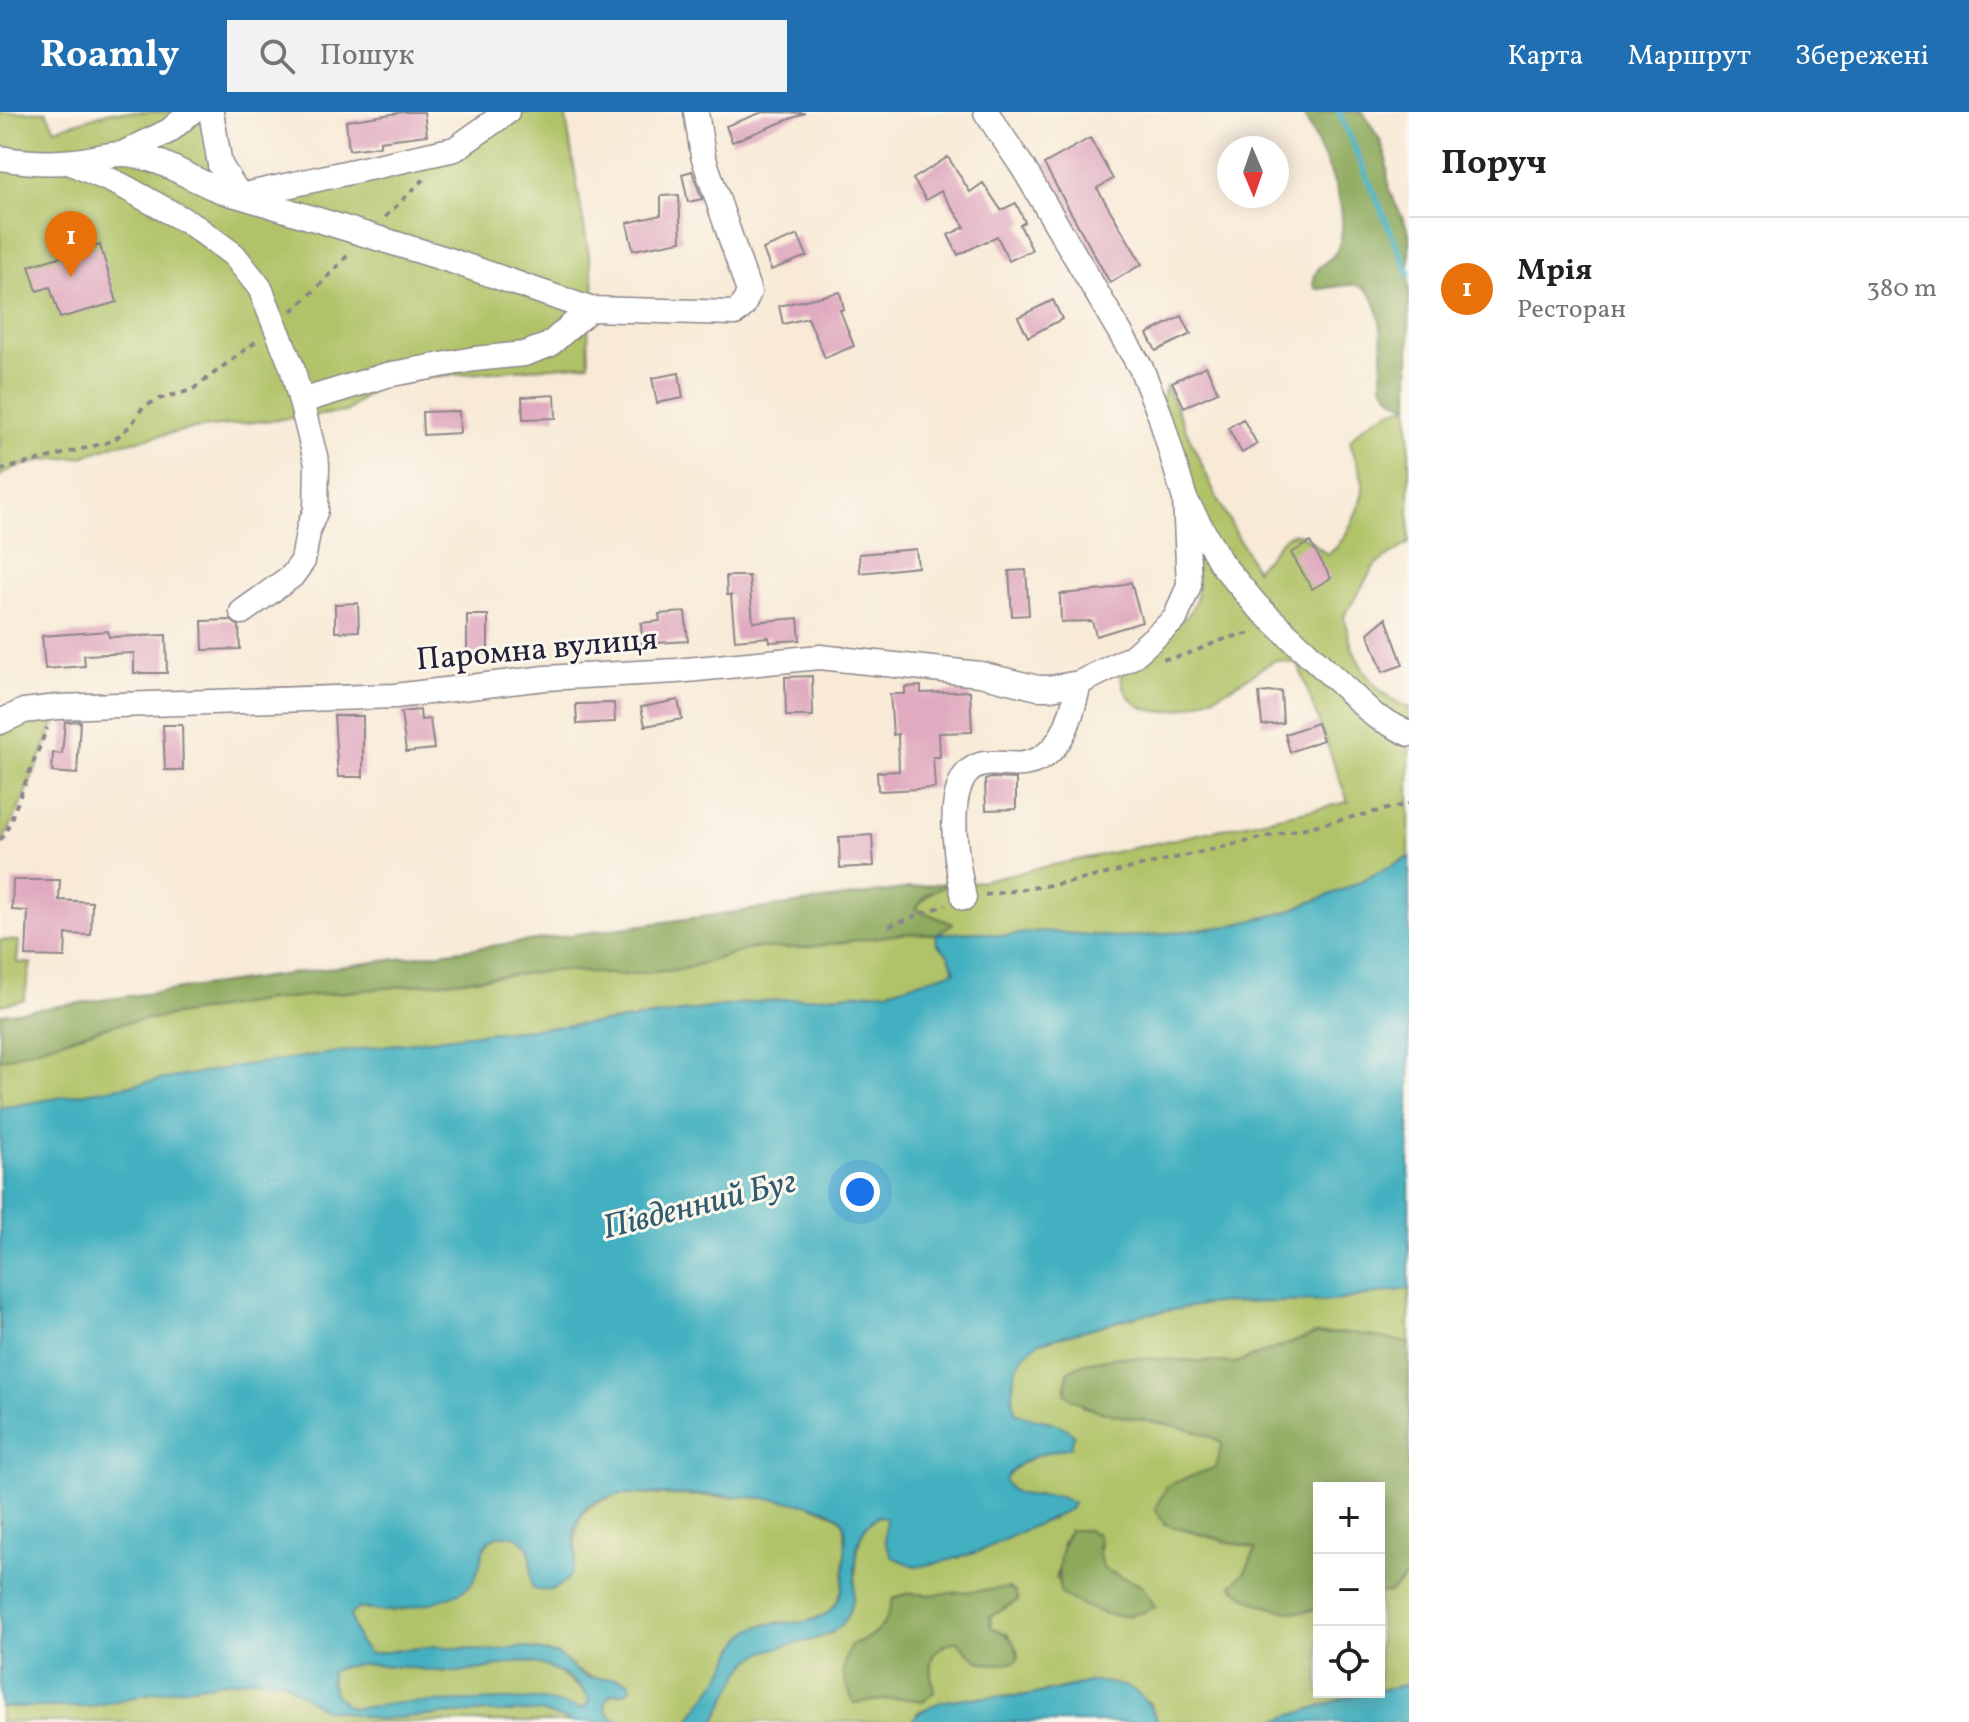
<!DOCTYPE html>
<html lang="uk">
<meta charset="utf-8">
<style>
body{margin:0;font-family:Vollkorn,serif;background:#f2f2f2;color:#202124}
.controls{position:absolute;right:24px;bottom:24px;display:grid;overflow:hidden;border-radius:0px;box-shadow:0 4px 20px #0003}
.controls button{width:72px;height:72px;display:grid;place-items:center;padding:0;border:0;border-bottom:2px solid #e0e0e0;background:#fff;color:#202124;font:40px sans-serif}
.compass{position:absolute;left:1217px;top:24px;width:72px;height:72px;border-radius:50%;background:#fff;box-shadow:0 4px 20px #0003;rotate:178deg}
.you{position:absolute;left:860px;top:1080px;width:28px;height:28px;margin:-20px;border:6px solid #fff;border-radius:50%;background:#1a73e8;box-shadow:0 0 0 12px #1a73e833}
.badge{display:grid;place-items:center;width:52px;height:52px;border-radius:50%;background:#1f6fb2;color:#fff;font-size:26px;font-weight:700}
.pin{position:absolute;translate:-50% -66px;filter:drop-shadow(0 2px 4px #0008)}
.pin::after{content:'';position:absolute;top:42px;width:28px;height:24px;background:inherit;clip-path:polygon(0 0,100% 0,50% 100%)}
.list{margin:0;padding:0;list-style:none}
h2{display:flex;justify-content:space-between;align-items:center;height:104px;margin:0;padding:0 32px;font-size:34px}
h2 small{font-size:26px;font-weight:400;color:#757577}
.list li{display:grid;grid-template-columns:52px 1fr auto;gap:24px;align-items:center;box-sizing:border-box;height:144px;padding:0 32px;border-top:2px solid #e0e0e0}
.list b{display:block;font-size:30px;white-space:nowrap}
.list p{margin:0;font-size:26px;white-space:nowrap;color:#757577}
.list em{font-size:26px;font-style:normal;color:#757577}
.icon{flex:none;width:44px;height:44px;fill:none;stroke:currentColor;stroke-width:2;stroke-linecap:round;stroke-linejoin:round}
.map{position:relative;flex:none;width:1409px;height:1610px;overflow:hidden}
header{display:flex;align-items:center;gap:48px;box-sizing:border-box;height:112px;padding:0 40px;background:#1f6fb2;color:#fff}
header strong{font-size:38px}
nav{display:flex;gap:44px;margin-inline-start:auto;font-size:28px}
.search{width:560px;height:72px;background:#f2f2f2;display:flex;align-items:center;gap:20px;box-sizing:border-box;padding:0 28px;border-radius:0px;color:#757577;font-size:30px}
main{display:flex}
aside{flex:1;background:#fff}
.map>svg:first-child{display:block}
.green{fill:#b0c367;stroke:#697251;stroke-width:2;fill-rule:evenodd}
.forest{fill:#8ca95c;stroke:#57664c;stroke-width:2}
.water{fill:#43b0c0;stroke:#32697e;stroke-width:2;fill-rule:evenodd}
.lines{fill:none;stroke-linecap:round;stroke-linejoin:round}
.stream{stroke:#43b0c0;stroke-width:6}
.building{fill:#e0aac0}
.minor-casing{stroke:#8d8689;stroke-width:27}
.path{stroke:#8d8689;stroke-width:4;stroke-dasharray:6 6;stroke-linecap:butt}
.minor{stroke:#fff;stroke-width:24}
.labels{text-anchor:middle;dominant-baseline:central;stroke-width:6;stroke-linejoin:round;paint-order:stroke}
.street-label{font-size:32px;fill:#22223b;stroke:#fbf7ec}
.water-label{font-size:34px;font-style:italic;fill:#2f5b70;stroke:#fbf7ec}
</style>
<header>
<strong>Roamly</strong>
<div class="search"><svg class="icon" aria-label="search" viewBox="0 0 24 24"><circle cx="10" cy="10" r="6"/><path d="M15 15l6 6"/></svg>Пошук</div>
<nav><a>Карта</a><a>Маршрут</a><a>Збережені</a></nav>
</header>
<main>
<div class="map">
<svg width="1409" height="1610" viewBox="0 0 1409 1610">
<rect width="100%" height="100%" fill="#fbf7ec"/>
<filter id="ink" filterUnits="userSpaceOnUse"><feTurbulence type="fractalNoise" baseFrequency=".0125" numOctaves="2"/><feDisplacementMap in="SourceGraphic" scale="16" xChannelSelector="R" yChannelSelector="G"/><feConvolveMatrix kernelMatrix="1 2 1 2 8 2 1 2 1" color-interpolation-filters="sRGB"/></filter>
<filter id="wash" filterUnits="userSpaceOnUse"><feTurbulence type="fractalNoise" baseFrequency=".006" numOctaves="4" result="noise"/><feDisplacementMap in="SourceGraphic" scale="32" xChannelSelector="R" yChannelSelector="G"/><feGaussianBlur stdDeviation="1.8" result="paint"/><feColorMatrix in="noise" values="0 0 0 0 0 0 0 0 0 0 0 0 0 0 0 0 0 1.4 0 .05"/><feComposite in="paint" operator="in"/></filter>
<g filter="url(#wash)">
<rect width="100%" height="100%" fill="#f8ead7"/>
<!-- green -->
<path class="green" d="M 0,0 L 46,0 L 55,17 L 111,0 L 187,0 L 164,18 L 82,43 L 0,37 Z
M 196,0 L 230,60 L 244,70 L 273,73 L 434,37 L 496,0 L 565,0 L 597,192 L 588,209 L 589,252 L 383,269 L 346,300 L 192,317 L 114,333 L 82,345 L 43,348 L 13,356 L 0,364 L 0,56 L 52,56 Z
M 1166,274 L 1218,388 L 1256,458 C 1259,450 1264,451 1269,444 C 1293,409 1299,421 1327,442 C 1343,436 1365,389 1363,371 C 1361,357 1353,343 1350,329 C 1362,311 1389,297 1409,294 L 1409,431 L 1375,453 L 1344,504 C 1351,544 1370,580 1409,596 L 1409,745 L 1347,776 L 1283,801 L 1229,814 L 1145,824 L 1113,825 L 1041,819 L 1004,824 L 977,820 L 937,822 L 937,832 L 948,842 L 955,859 L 888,879 L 745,891 L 617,909 L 476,922 L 367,936 L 0,996 L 0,948 L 112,913 L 268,888 L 562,858 L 621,863 L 684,857 L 752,836 L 802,836 L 907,821 L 936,822 L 952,812 L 915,798 C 928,781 943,768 965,772 L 1348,690 L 1298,552 L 1275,548 C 1242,568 1160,629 1127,582 C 1124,577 1122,569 1120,564 L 1189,502 L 1196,488 L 1198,468 L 1162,289 Z
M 59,601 L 17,701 L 0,734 L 0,613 Z
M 0,828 L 19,829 L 17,851 L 31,851 L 24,888 L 0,893 Z
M 1409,1177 L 1409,1231 L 1353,1221 L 1316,1222 L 1235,1251 L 1120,1245 L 1085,1251 L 1082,1295 L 1202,1319 L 1222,1331 L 1216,1355 L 1183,1418 L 1256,1437 L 1245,1460 L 1233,1472 C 1243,1489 1280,1499 1299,1500 C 1306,1501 1313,1497 1319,1495 L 1319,1580 L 1372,1580 L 1271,1610 L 1158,1610 L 1149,1590 L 1093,1569 L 1029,1583 L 965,1586 L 942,1591 L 919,1599 L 911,1610 L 714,1610 C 725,1592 732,1570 745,1554 C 763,1530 806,1529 833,1520 C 839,1510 848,1498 852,1486 C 860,1459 849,1419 879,1404 L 887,1406 L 885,1428 L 917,1455 L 978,1440 L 1028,1415 L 1053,1407 L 1042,1383 C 1027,1383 1008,1385 1005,1367 C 1019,1346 1047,1340 1070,1335 L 1053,1310 L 1025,1305 L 1015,1300 C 1010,1268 1011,1249 1040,1230 L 1141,1203 L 1214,1191 L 1333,1189 ZM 1062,1430 L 1100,1432 L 1099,1444 L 1104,1457 L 1142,1474 L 1154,1495 L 1056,1467 L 1062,1446 ZM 1015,1480 L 1018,1488 L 990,1505 L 991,1515 L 1009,1523 L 1018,1546 L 1015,1550 C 983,1554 978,1553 957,1528 C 926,1537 928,1552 934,1580 L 923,1589 L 901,1586 L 854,1591 L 851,1533 C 880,1522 886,1515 893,1486 L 909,1481 L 927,1483 Z
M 622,1382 L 777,1386 L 811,1393 L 838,1404 L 844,1412 L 846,1434 L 842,1478 L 836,1492 L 825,1503 L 800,1512 L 778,1510 L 735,1535 L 729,1553 L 688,1610 L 634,1610 L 612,1606 L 606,1599 L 605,1590 L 611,1582 L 624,1581 L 617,1566 C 598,1566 585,1567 571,1553 L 474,1537 L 436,1534 L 369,1542 L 358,1528 L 350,1503 L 353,1498 L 365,1496 L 382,1499 L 441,1486 L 480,1454 C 483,1408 535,1416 530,1453 L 576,1448 C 574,1406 578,1393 622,1382 Z
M 1409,1462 L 1409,1572 L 1379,1578 L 1379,1481 L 1390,1480 Z
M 522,1549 L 549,1554 L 586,1581 L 589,1588 L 587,1595 C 567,1599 528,1590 506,1590 C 473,1589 440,1592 406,1591 C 390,1591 367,1601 351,1595 C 336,1590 330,1574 331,1560 C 356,1543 424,1560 454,1560 C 477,1560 500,1553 522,1549 Z
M 256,1566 L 282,1569 L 322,1596 L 376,1607 L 487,1600 L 540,1600 L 574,1610 L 0,1610 L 0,1595 L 89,1595 L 162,1579 Z"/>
<!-- forest -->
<path class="forest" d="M 1303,0 L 1363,0 L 1380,28 L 1386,45 L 1389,78 L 1409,120 L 1409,294 C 1398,290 1388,284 1382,273 C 1382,250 1388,174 1354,173 C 1342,172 1328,177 1316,177 L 1313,173 C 1316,146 1333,153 1339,133 C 1353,91 1319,38 1303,0 Z
M 953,770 L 927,782 L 916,797 L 953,812 L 936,822 L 907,821 L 802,836 L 752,836 L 684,857 L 621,863 L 562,858 L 268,888 L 112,913 L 0,948 L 0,902 Z
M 1353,1221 L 1409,1231 L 1409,1462 L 1390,1480 L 1379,1481 L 1379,1376 L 1319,1376 L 1319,1495 C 1313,1497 1306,1501 1299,1500 C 1278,1499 1244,1490 1232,1473 L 1245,1460 L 1256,1437 L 1164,1412 L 1155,1396 L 1168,1373 L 1216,1355 L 1222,1331 C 1174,1302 1109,1315 1065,1282 L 1068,1259 L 1085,1251 L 1120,1245 L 1235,1251 L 1316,1222 Z
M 1070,1418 L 1087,1418 L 1098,1422 L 1099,1444 L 1104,1457 L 1142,1474 L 1155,1495 C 1121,1514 1091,1499 1061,1482 C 1055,1464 1060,1433 1070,1418 Z
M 1009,1476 L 1015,1480 L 1018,1488 L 990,1505 L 991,1515 C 1008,1522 1017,1527 1018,1546 L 1015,1550 C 981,1554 979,1553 957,1529 C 926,1537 928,1552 934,1580 L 923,1589 L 901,1586 L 854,1591 C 843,1566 838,1558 851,1533 C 880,1522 886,1515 893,1486 L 909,1481 L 927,1483 Z"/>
<!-- water -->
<path class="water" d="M 1409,745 L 1409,1177 L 1333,1189 L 1214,1191 L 1141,1203 L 1040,1230 C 1012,1249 1010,1268 1015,1300 C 1034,1310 1058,1306 1074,1323 L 1071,1335 C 1047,1340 1018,1346 1005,1367 C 1009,1391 1042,1380 1060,1385 C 1064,1386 1068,1389 1073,1391 L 1070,1397 L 978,1440 L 946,1449 L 917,1455 L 892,1445 L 885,1428 L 886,1406 L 879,1404 C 840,1423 867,1484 843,1511 C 820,1537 774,1526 748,1551 C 738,1561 722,1596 714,1610 L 688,1610 C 696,1595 707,1584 717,1570 C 731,1552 735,1522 760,1514 C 782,1507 805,1516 826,1502 C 844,1490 844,1466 845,1446 C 845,1435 849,1414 839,1405 C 812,1380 662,1382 622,1382 C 610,1385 595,1387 586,1396 C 581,1402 576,1411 575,1419 C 574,1427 576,1436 576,1444 C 574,1469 556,1483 533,1477 C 527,1463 535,1447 528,1435 C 523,1427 516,1423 507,1423 C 472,1423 488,1460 467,1476 C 452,1487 402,1500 383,1499 C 375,1499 367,1496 359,1496 L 350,1503 L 358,1528 L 369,1542 L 436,1534 L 487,1539 L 523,1535 L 559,1543 L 579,1561 L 589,1566 L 617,1566 L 630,1570 L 631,1576 L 624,1581 L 611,1582 L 605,1590 L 606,1599 L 612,1606 L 634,1610 L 574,1610 L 540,1600 L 487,1600 L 376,1607 L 322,1596 L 282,1569 L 256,1566 L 162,1579 L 89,1595 L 0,1595 L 0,996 L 238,954 L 367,936 L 476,922 L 617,909 L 745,891 L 888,879 L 955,859 L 948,842 L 937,832 L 936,822 L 977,820 L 1004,824 L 1041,819 L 1113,825 L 1145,824 L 1229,814 L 1283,801 L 1347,776 ZM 522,1549 C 545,1551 579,1566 589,1588 L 587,1595 L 580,1596 L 538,1587 L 399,1591 L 357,1596 L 348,1595 L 336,1583 L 330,1571 L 331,1560 C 355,1543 424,1560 454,1560 C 477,1560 500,1553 522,1549 Z
M 1093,1569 C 1130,1574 1141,1574 1158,1610 L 911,1610 C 936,1576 994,1589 1031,1583 C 1052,1579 1073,1574 1093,1569 Z
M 1409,1572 L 1409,1610 L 1271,1610 L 1345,1586 Z"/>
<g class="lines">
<!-- stream -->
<path class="stream" d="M 1339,0 L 1409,162"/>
</g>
<g id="blocks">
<!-- building -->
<path class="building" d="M 405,0 L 424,0 L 427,23 L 380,29 L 380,34 L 349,38 L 346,9 Z
M 763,0 L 805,1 L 732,30 L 726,14 Z
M 1090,26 L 1113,67 L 1097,76 L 1142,152 L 1110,171 L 1044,52 Z
M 948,45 L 970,80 L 983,71 L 1001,98 L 1016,91 L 1025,110 L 1020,113 L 1032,138 L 1009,149 L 997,124 L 958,143 L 948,123 L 965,115 L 941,79 L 926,88 L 913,67 Z
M 692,59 L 702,87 L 688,90 L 682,62 Z
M 679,83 L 681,129 L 633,138 L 627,111 L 661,103 L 661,84 Z
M 798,123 L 807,144 L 771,158 L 763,137 Z
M 100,133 L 117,190 L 60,206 L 50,175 L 37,179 L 29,154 Z
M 840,180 L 844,197 L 840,198 L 854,234 L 825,246 L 808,206 L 783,212 L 779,194 Z
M 1053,188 L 1062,207 L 1028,225 L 1018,205 Z
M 1182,204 L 1191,222 L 1156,239 L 1147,222 Z
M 1206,254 L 1218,280 L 1184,295 L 1172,270 Z
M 679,261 L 683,286 L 657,291 L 652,266 Z
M 555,283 L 556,306 L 523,307 L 522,285 Z
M 459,299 L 460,321 L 423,323 L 422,300 Z
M 1243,307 L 1257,332 L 1242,341 L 1228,316 Z
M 1310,430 L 1331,466 L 1312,477 L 1291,441 Z
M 916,437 L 918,455 L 860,461 L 859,442 Z
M 1026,458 L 1029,503 L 1012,504 L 1009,459 Z
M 726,464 L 749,464 L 753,510 L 798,506 L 800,528 L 770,530 L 769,525 L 735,528 L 731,483 L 727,483 Z
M 1131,470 L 1142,510 L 1096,524 L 1092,509 L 1061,510 L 1060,482 L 1106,478 Z
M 358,491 L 359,519 L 335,520 L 335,492 Z
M 685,500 L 688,529 L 642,532 L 641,511 L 660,509 L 659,502 Z
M 467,503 L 488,503 L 488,542 L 467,543 Z
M 1386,506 L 1403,553 L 1383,560 L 1368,521 Z
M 230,508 L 239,514 L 240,537 L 203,538 L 202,509 Z
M 108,519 L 109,525 L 166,523 L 167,561 L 134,561 L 134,541 L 84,543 L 85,554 L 45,557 L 42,524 Z
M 812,564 L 813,604 L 786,604 L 785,565 Z
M 921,574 L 921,581 L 970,579 L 972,620 L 939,621 L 940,645 L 933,645 L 935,676 L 881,679 L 878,678 L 877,660 L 899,659 L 898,622 L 893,623 L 890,582 L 905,582 L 905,575 Z
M 1281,579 L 1283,611 L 1262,613 L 1259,581 Z
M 678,588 L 682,607 L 645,614 L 641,595 Z
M 614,591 L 615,610 L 577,612 L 576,592 Z
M 420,598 L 421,608 L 430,607 L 434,637 L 406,640 L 401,600 Z
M 334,604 L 363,604 L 363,665 L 338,665 Z
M 80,609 L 77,662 L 52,660 L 53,641 L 62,642 L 65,610 Z
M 1317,611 L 1323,628 L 1290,640 L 1285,622 Z
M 163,613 L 182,613 L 183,658 L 165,658 Z
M 991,666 L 1016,667 L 1016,697 L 986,698 L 985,668 Z
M 872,723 L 874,754 L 840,756 L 839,725 Z
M 13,768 L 60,768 L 59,788 L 92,790 L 91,823 L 66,822 L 65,845 L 26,844 L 28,799 L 12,798 Z"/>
</g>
</g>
<g filter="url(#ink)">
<use href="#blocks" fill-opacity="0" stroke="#8d8689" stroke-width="2"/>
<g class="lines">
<defs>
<path id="minor" d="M 211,0 L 220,53 L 240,84 L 455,37 L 507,0
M 986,0 L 1024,57 L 1141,256 L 1160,303 L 1185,387 L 1221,451 L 1256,493 L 1375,604 L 1409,622
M 122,42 L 169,19 L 191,0
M 0,46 C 23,50 51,52 75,49 C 90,48 109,41 124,42 C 168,45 199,76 240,84 L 449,148 L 590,197 L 735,201 L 743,194 L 749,180 L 703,44 L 696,0
M 71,51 L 121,73 L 193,113 L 234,143 L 260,176 L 292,255 L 317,352 L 316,398 L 309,415 L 303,449 L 292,464 L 242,500
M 302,289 L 387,263 L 474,247 L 524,242 L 549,233 L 590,197
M 0,610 L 24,599 L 57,595 L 395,584 L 545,566 L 676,559 L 820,545 L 980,562 L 1038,576 L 1051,576 L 1079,571 L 1132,545 L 1175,507 L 1189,473 L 1185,387
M 964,786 C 958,757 939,665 980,653 C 992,649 1010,654 1023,652 C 1062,647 1072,603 1079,571"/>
</defs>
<!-- minor casing -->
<use href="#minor" class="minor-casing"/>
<!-- path -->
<path class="path" d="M 385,105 L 424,67
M 292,199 L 316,177 L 351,140
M 0,358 L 113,329 L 131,313 L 143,295 L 162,286 L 192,278 L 258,228
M 1163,547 C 1195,545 1220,522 1253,522
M 0,728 L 5,722 L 47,616
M 985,783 L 1071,770 L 1409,692
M 889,814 L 946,793"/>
<!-- minor -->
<use href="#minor" class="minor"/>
</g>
</g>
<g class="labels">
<!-- street labels -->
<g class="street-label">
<text transform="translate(537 539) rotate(-5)">Паромна вулиця</text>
</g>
<!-- water labels -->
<g class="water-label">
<text transform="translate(700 1094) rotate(-14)">Південний Буг</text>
</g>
</g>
</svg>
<div class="controls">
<button>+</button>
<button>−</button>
<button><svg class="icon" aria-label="locate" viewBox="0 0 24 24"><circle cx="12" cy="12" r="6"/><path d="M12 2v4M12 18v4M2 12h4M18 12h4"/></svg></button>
</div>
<svg class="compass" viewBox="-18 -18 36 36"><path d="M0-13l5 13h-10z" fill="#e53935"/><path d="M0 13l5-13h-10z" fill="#757577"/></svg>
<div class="you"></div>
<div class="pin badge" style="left:71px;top:165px;background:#e8710a">1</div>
</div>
<aside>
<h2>Поруч<small></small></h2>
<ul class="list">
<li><span class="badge" style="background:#e8710a">1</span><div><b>Мрія</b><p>Ресторан</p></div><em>380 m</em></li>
</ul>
</aside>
</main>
